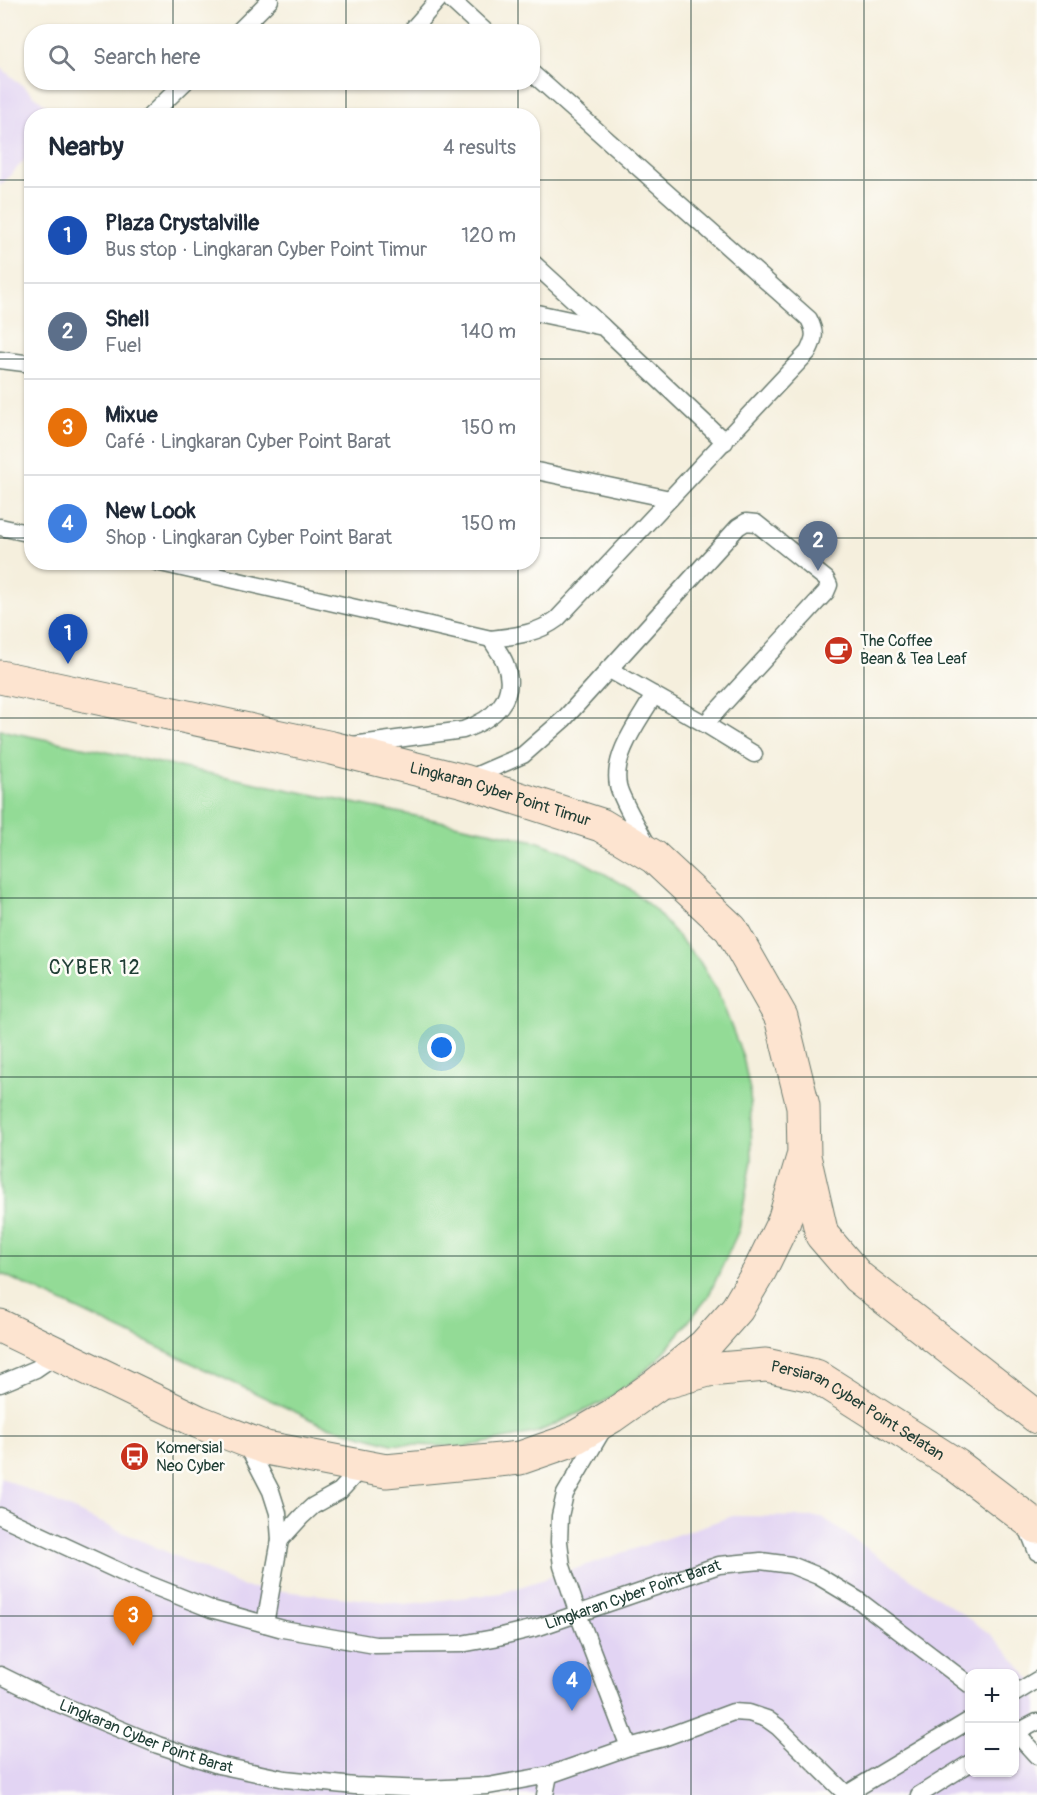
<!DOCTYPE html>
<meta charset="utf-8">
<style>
body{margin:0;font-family:Pangolin,sans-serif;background:#f2f2f3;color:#1f2937}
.controls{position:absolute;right:18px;bottom:18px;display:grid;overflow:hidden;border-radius:12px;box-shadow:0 2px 4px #0004}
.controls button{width:54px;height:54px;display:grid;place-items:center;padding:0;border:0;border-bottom:2px solid #e0e1e3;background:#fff;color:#1f2937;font:30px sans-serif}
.you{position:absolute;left:442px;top:1048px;width:21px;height:21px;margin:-15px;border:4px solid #fff;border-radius:50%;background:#1a73e8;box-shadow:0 0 0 9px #1a73e833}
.badge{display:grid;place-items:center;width:39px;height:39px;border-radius:50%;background:#d93025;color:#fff;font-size:20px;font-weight:700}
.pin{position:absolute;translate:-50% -50px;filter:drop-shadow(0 2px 3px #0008)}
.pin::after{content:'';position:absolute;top:32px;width:21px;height:18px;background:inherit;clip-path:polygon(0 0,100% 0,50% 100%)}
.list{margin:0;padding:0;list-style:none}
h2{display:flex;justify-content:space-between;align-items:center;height:78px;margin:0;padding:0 24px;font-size:26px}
h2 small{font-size:20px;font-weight:400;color:#747a83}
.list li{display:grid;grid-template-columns:39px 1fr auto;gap:18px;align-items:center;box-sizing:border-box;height:96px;padding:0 24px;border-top:2px solid #e0e1e3}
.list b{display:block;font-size:22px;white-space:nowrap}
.list p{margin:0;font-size:20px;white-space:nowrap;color:#747a83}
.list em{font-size:20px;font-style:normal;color:#747a83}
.icon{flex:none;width:33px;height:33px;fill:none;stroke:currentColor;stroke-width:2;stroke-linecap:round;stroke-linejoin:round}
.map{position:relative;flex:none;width:1037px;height:1795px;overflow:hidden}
.search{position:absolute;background:#fff;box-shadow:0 2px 4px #0004;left:24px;top:24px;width:516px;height:66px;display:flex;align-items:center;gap:15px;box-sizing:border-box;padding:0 21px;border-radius:24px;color:#747a83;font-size:22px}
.panel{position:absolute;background:#fff;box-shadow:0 2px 4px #0004;left:24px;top:108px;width:516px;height:462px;border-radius:24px}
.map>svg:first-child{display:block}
.built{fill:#e2d4f3;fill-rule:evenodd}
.green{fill:#93db96;stroke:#598c65;stroke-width:1.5}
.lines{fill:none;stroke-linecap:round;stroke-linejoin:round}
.service-casing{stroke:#6a7b6f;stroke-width:19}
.secondary-casing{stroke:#6a7b6f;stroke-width:35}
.service{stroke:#fff;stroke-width:16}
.secondary{stroke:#fde4d0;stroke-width:33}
.grid{fill:none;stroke:#1f3d34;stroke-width:1.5;stroke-opacity:0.55}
.labels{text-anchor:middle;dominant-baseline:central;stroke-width:5;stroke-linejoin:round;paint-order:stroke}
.poi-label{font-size:16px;fill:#1f3d34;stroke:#fdfcf7;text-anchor:start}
.street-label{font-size:16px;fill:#1f3d34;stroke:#fdfcf7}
.quarter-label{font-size:20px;letter-spacing:1.5px;fill:#1f3d34;stroke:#fdfcf7}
</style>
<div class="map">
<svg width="1037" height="1795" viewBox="0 0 1037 1795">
<rect width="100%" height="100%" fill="#fdfcf7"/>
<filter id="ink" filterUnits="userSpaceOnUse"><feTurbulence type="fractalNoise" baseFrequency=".0167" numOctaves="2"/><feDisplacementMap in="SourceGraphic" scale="12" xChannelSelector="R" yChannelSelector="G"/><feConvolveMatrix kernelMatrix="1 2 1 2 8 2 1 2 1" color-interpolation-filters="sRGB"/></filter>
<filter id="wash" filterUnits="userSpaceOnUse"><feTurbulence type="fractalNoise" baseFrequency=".008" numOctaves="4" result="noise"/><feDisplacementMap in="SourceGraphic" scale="24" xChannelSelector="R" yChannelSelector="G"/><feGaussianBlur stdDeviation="1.35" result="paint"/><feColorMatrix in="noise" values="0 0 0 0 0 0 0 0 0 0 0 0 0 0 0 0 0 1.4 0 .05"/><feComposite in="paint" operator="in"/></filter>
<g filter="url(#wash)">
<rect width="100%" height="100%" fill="#f5efdd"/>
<!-- built -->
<path class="built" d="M 0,67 L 58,115 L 32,116 L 31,153 L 0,186 Z
M 0,1477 L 244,1587 L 407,1604 L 502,1593 L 733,1516 L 822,1517 L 992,1635 L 1037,1686 L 1037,1795 L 0,1795 ZM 970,1674 L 1014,1674 L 1014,1772 L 970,1772 Z"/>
<!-- green -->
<path class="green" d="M 0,730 L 536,841 L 568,853 L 628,887 L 655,910 L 700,962 L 718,992 L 743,1057 L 750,1091 L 752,1160 L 739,1230 L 708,1297 L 662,1355 L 635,1380 L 605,1401 L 538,1432 L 465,1447 L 392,1444 L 321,1424 L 0,1273 Z"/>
</g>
<g filter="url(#ink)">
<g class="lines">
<defs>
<g id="service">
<path d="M 451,0 L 486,32"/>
<path d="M 238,32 L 270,0"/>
<path d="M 410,32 L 438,0"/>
<path d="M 150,116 L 185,82"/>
<path d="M 532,262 L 602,326"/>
<path d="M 532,312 L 603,327 L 725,442"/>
<path d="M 0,360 L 32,364"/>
<path d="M 532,470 L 670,499"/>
<path d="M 0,527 L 32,534"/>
<path d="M 156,562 L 491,639 C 515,636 537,634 557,619 L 808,352 C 815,338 816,333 809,319 L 532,73"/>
<path d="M 608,669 L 705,724 L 754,754"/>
<path d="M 353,745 L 463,730 C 492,720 519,699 505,663 C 502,655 495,647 491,639"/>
<path d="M 468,779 L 523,755 L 564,719 L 738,527 L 746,522 L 756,523 L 826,579 L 829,585 L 826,592 L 705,724"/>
<path d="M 649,848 C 642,834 620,798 618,785 C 612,754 640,720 654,695"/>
<path d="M 0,1384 L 36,1369 L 58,1354"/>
<path d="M 605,1426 L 565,1494 L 560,1516 L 559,1542 L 562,1566 L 578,1614 L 629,1747"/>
<path d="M 246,1443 L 271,1491 L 278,1513 L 280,1540 L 301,1517 L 313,1506 L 340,1491 L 362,1467"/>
<path id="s1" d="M 0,1516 L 138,1580 L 211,1609 L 283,1629 L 375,1645 L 461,1644 L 494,1638 L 539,1627 L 719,1565 L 761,1561 L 791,1565 L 818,1576 L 858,1600 L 970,1685"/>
<path d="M 1025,1522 L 1037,1552"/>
<path d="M 265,1624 L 280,1540"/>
<path id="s2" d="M 0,1675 L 57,1703 L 158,1745 L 218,1765 L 285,1779 L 355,1786 L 425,1789 L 488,1786 L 549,1775 L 629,1747 L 663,1738 L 733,1712 L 749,1713 L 767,1719 L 778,1727 L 846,1794"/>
<path d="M 1014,1694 L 1037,1680"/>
<path d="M 1014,1731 L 1037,1756"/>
<path d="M 1014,1734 L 1037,1722"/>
<path d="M 545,1795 L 549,1775"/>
<path d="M 845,1795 L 970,1720"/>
<path d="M 919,1795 L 970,1763"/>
</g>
<g id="secondary">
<path id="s3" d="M 0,677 L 332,748 L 464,781 L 601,825 L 654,857 L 731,929 L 781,1017 L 803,1106 L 804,1156 L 822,1235 L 858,1277 L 1037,1417"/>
<path d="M 0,1326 L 199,1422 L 266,1448 L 386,1471 L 520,1458 L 569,1441 L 612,1416 L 656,1385 L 705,1345 L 737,1309 L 760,1270 L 784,1221 L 803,1157"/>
<path id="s4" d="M 669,1381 L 708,1370 L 766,1365 L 816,1376 L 956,1465 L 1037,1527"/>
</g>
</defs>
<!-- service casing -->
<use href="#service" class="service-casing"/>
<!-- secondary casing -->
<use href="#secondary" class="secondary-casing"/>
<!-- service -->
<use href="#service" class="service"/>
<!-- secondary -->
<use href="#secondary" class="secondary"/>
</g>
</g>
<!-- grid -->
<path class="grid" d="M 173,0 L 173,32M 346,0 L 346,32M 518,0 L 518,32M 691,0 L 691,1795M 864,0 L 864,1795M 173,82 L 173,116M 346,82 L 346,116M 518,82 L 518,116M 0,180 L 32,180M 532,180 L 1037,180M 0,359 L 32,359M 532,359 L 1037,359M 0,538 L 32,538M 532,538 L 1037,538M 173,562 L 173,1795M 346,562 L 346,1795M 518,562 L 518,1795M 0,718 L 1037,718M 0,898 L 1037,898M 0,1077 L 1037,1077M 0,1256 L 1037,1256M 0,1436 L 1037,1436M 0,1616 L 1037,1616"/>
<!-- icons -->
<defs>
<symbol id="cafe-disc" viewBox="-11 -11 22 22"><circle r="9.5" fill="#c8321e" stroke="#fdfcf7"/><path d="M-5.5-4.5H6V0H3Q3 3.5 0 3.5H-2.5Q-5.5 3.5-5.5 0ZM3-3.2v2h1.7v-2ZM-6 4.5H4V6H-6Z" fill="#fff"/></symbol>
<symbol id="bus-disc" viewBox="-11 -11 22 22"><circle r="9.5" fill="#c8321e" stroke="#fdfcf7"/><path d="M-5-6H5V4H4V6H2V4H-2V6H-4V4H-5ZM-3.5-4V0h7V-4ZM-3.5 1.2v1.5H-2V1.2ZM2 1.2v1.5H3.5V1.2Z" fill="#fff"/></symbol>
</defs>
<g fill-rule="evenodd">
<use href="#cafe-disc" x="822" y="634" width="33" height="33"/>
<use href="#bus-disc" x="118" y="1440" width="33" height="33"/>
</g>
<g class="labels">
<!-- poi labels -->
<g class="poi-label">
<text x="860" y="641">The Coffee<tspan x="860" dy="18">Bean &amp; Tea Leaf</tspan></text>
<text x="156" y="1448">Komersial<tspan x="156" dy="18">Neo Cyber</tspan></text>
</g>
<!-- street labels -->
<g class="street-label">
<text stroke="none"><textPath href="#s3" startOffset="514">Lingkaran Cyber Point Timur</textPath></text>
<text stroke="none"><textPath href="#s4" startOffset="202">Persiaran Cyber Point Selatan</textPath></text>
<text stroke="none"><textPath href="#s1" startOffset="664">Lingkaran Cyber Point Barat</textPath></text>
<text stroke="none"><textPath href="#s2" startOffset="159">Lingkaran Cyber Point Barat</textPath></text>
</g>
<!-- quarter labels -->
<g class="quarter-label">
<text x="95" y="967">CYBER 12</text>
</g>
</g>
</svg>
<div class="controls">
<button>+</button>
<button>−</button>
</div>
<div class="you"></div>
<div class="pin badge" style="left:68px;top:664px;background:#1a4fb4">1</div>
<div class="pin badge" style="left:818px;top:571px;background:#5c6f8a">2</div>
<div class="pin badge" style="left:133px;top:1646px;background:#e8710a">3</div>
<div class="pin badge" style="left:572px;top:1711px;background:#3f7fe0">4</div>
<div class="search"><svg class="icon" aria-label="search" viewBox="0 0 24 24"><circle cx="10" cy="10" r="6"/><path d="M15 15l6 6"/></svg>Search here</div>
<section class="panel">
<h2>Nearby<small>4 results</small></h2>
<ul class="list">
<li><span class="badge" style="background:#1a4fb4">1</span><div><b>Plaza Crystalville</b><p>Bus stop · Lingkaran Cyber Point Timur</p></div><em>120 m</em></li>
<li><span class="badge" style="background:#5c6f8a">2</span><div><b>Shell</b><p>Fuel</p></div><em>140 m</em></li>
<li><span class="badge" style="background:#e8710a">3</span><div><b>Mixue</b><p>Café · Lingkaran Cyber Point Barat</p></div><em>150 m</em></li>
<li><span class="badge" style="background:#3f7fe0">4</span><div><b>New Look</b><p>Shop · Lingkaran Cyber Point Barat</p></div><em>150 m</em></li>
</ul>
</section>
</div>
